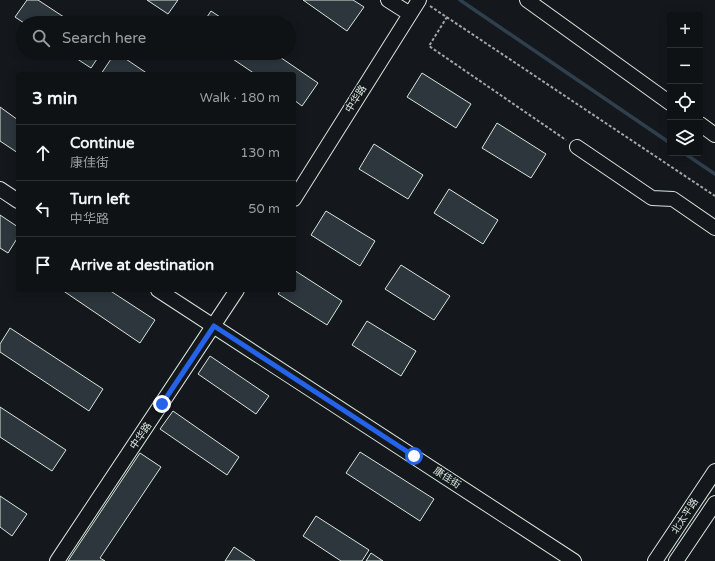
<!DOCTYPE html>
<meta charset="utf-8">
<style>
body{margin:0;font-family:"Varela Round","Noto Sans SC",sans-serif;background:#1d2022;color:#f1f3f6}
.controls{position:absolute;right:12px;top:12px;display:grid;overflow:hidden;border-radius:4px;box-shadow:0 2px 10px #0003}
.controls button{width:36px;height:36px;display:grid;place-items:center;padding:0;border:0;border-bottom:1px solid #2f3234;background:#0f1215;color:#f1f3f6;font:20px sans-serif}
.stop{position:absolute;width:12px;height:12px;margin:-9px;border:3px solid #2563eb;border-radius:50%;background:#fff}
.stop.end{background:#2563eb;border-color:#fff;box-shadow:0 1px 4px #0008}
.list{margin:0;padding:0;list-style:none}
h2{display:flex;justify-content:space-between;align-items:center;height:52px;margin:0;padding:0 16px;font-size:17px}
h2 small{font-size:13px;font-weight:400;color:#9b9ea0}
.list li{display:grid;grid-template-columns:26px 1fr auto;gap:12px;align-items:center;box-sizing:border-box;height:56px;padding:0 16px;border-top:1px solid #2f3234}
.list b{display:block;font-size:15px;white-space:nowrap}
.list p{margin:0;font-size:13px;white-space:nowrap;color:#9b9ea0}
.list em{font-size:13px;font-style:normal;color:#9b9ea0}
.icon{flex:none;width:22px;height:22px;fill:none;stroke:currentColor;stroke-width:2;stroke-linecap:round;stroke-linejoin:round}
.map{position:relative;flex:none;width:715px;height:561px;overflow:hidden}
.search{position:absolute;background:#0f1215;box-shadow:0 2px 10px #0003;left:16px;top:16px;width:280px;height:44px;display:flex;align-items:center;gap:10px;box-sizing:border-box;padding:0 14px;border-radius:22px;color:#9b9ea0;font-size:15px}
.panel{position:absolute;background:#0f1215;box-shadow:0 2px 10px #0003;left:16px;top:72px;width:280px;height:220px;border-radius:4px}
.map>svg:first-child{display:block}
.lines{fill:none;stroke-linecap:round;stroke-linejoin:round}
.stream{stroke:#2f3f4d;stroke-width:3.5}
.building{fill:#2c363c;stroke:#d8e6dc}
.minor-casing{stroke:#d8e6dc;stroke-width:16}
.path{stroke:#9da8a2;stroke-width:2;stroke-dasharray:3 2;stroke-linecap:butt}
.minor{stroke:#14181c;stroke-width:14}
.route{stroke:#2563eb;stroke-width:5}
.labels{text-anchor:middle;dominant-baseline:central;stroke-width:3;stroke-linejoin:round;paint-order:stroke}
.street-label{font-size:10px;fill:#d8e6dc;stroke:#14181c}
</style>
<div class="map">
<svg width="715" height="561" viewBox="0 0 715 561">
<rect width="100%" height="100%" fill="#14181c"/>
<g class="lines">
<!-- stream -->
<path class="stream" d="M 460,0 L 670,143
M 684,153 L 715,174"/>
</g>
<!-- building -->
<path class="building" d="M 27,0 L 38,0 L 73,23 L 24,23 L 15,17 Z
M 147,0 L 178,0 L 168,14 Z
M 303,0 L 353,0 L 364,7 L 347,31 Z
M 211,11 L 229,23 L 203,23 Z
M 68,53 L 101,53 L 91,68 Z
M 115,53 L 117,53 L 148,74 L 101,74 Z
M 224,53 L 274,53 L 318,83 L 302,106 L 294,100 L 294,74 L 255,74 Z
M 422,73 L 471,104 L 456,128 L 407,97 Z
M 0,107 L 18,120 L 18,153 L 0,141 Z
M 497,123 L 546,154 L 531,178 L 482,148 Z
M 374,144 L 423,175 L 408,199 L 359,169 Z
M 449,189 L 498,220 L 483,244 L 434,213 Z
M 326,211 L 375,241 L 360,266 L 311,235 Z
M 0,215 L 18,227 L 18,237 L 8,253 L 0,248 Z
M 401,265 L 450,296 L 434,320 L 385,289 Z
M 294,270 L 342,301 L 327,325 L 278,294 L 281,290 L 294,290 Z
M 62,290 L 109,290 L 155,320 L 140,343 Z
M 367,321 L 416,351 L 401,376 L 352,345 Z
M 10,328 L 103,389 L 89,411 L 0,352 L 0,344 Z
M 210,356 L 269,396 L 256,414 L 198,374 Z
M 0,407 L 66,450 L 52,471 L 0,437 Z
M 173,411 L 239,457 L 227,475 L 160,429 Z
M 360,452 L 434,499 L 420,521 L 346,473 Z
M 140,453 L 161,467 L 100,558 L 105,561 L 68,561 Z
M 0,496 L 27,514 L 12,536 L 0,527 Z
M 316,516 L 369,550 L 362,561 L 341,561 L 303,536 Z
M 234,547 L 255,561 L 225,561 Z
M 371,553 L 383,561 L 366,561 Z"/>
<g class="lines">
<defs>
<path id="minor" d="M 388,0 L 410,14
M 527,0 L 670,103
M 700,124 L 715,135
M 577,147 L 652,198 L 673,199 L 715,228
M 0,189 L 18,201
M 294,199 L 419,0
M 158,290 L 574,561
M 57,561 L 237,290
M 655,561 L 715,471
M 676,561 L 715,503"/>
</defs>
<!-- minor casing -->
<use href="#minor" class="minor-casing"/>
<!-- path -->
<path class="path" d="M 430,6 L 715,196
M 447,17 L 429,46 L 566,140"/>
<!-- minor -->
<use href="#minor" class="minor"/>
</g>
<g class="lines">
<!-- route -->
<path class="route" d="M 162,404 L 214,326 L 414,456"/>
</g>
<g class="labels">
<!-- street labels -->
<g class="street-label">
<text transform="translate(356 99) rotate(-58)">中华路</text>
<text transform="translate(141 436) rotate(-56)">中华路</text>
<text transform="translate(447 478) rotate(33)">康佳街</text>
<text transform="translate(685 516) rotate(-57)">北太平路</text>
</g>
</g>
</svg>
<div class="controls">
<button>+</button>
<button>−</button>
<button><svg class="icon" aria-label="locate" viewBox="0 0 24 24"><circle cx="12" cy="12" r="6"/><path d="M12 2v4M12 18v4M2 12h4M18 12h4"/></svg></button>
<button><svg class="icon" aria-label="layers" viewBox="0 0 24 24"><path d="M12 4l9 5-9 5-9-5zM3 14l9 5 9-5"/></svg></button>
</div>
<div class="stop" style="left:414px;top:456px"></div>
<div class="stop end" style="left:162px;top:404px"></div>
<div class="search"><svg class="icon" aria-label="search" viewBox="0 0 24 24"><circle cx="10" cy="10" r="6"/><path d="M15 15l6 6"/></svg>Search here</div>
<section class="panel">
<h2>3 min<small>Walk · 180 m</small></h2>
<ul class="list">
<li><svg class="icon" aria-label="ahead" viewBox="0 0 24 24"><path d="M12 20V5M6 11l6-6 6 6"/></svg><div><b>Continue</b><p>康佳街</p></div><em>130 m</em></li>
<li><svg class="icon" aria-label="left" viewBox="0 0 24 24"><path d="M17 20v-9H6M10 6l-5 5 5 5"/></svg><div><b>Turn left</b><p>中华路</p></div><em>50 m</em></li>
<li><svg class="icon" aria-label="arrive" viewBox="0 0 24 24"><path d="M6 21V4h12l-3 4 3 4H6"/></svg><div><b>Arrive at destination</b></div></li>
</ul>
</section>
</div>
